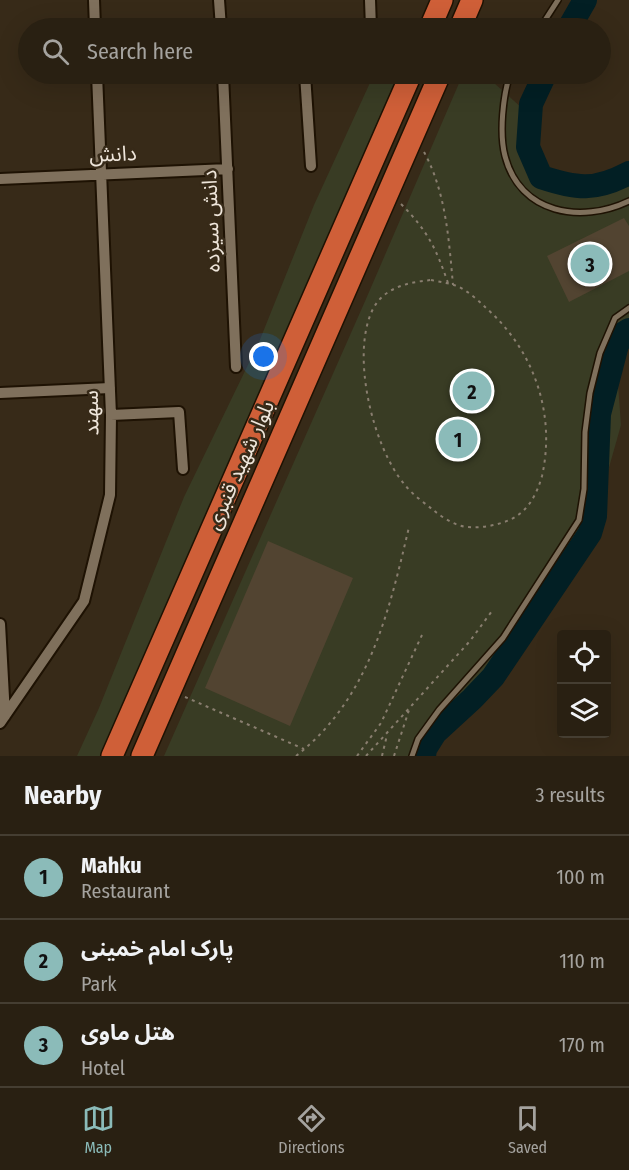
<!DOCTYPE html>
<meta charset="utf-8">
<style>
body{margin:0;font-family:"Fira Sans Condensed","Noto Sans Arabic",sans-serif;background:#31281b;color:#f1f3f6}
.controls{position:absolute;right:18px;bottom:18px;display:grid;overflow:hidden;border-radius:6px;box-shadow:0 6px 24px #0002}
.controls button{width:54px;height:54px;display:grid;place-items:center;padding:0;border:0;border-bottom:2px solid #453e32;background:#292012;color:#f1f3f6;font:30px sans-serif}
.you{position:absolute;left:264px;top:357px;width:21px;height:21px;margin:-15px;border:4px solid #fff;border-radius:50%;background:#1a73e8;box-shadow:0 0 0 9px #1a73e833}
.badge{display:grid;place-items:center;width:39px;height:39px;border-radius:50%;background:#8bbbb9;color:#111;font-size:20px;font-weight:700}
.pin{position:absolute;translate:-50% -50%;border:3px solid #fff;box-shadow:0 2px 6px #0006}
.list{margin:0;padding:0;list-style:none}
h2{display:flex;justify-content:space-between;align-items:center;height:78px;margin:0;padding:0 24px;font-size:26px}
h2 small{font-size:20px;font-weight:400;color:#a5a39f}
.list li{display:grid;grid-template-columns:39px 1fr auto;gap:18px;align-items:center;box-sizing:border-box;height:84px;padding:0 24px;border-top:2px solid #453e32}
.list b{display:block;font-size:22px;white-space:nowrap}
.list p{margin:0;font-size:20px;white-space:nowrap;color:#a5a39f}
.list em{font-size:20px;font-style:normal;color:#a5a39f}
.icon{flex:none;width:33px;height:33px;fill:none;stroke:currentColor;stroke-width:2;stroke-linecap:round;stroke-linejoin:round}
.map{position:relative;flex:none;width:629px;height:756px;overflow:hidden}
.search{position:absolute;background:#292012;box-shadow:0 6px 24px #0002;left:18px;right:18px;top:18px;height:66px;display:flex;align-items:center;gap:15px;box-sizing:border-box;padding:0 21px;border-radius:33px;color:#a5a39f;font-size:22px}
.sheet{height:330px;background:#292012}
nav{display:flex;justify-content:space-around;align-items:center;box-sizing:border-box;height:84px;border-top:2px solid #453e32;background:#292012;font-size:16px;color:#a5a39f}
nav a{display:grid;justify-items:center;gap:3px}
nav .on{color:#8bbbb9}
.map>svg:first-child{display:block}
.green{fill:#393c24}
.lines{fill:none;stroke-linecap:round;stroke-linejoin:round}
.river{stroke:#021f24;stroke-width:24}
.building{fill:#524431}
.lane-casing{stroke:#1e1203;stroke-width:8}
.street-casing{stroke:#1e1203;stroke-width:14}
.highway-casing{stroke:#1e1203;stroke-width:24}
.path{stroke:#897e6f;stroke-width:2;stroke-dasharray:3 4.5;stroke-linecap:butt}
.lane{stroke:#7f705c;stroke-width:5}
.street{stroke:#7f705c;stroke-width:10}
.highway{stroke:#cf5f38;stroke-width:21}
.labels{text-anchor:middle;dominant-baseline:central;stroke-width:5;stroke-linejoin:round;paint-order:stroke}
.street-label{font-size:21px;fill:#efe6db;stroke:#372a18}
</style>
<div class="map">
<svg width="629" height="756" viewBox="0 0 629 756">
<rect width="100%" height="100%" fill="#372a18"/>
<!-- green -->
<path class="green" d="M 374,74 L 398,74 L 102,756 L 77,756 L 99,708 L 184,497 L 259,342 L 314,205 Z
M 463,74 L 484,74 L 523,109 L 529,174 L 585,197 L 629,181 L 629,344 L 616,357 L 621,425 L 593,524 L 479,696 L 423,748 L 424,756 L 164,756 L 366,299 Z"/>
<g class="lines">
<!-- river -->
<path class="river" d="M 569,28 L 585,0
M 545,74 L 531,104 L 528,147 L 541,177 C 577,189 595,191 629,173
M 424,756 L 425,749 L 435,733 L 472,699 L 493,677 L 590,533 L 595,516 L 599,414 L 617,345 L 624,333 L 629,330"/>
</g>
<!-- building -->
<path class="building" d="M 624,218 L 629,226 L 629,271 L 569,302 L 547,256 Z
M 268,541 L 353,578 L 290,726 L 205,688 Z"/>
<g class="lines">
<defs>
<path id="lane" d="M 540,28 L 558,0
M 510,74 C 503,96 499,133 505,156 C 520,214 581,224 629,201
M 412,756 L 418,739 L 439,710 L 503,638 L 579,520 L 584,489 L 585,432 L 590,393 L 600,353 L 615,318 L 629,308"/>
<path id="street" d="M 94,0 L 95,28
M 219,0 L 221,28
M 370,0 L 371,28
M 223,74 L 236,367
M 305,74 L 311,166
M 0,179 L 228,169
M 0,393 L 110,388
M 111,415 L 179,412 L 183,469
M 0,624 L 5,716
M 0,723 L 84,601 L 110,495 L 111,415 L 97,74"/>
<path id="highway" d="M 430,28 L 442,0
M 460,28 L 472,0
M 112,756 L 411,74
M 142,756 L 440,74"/>
</defs>
<!-- lane casing -->
<use href="#lane" class="lane-casing"/>
<!-- street casing -->
<use href="#street" class="street-casing"/>
<!-- highway casing -->
<use href="#highway" class="highway-casing"/>
<!-- path -->
<path class="path" d="M 424,152 C 446,192 449,241 453,285
M 401,204 C 427,230 436,248 448,283
M 431,280 C 440,282 449,283 457,286 C 468,291 478,300 486,308 C 534,350 556,414 542,476 C 536,497 526,515 504,522 C 493,526 480,528 468,527 C 454,526 442,517 432,509 C 423,502 412,494 405,485 C 373,448 350,354 373,309 C 384,287 410,282 431,280 Z
M 185,697 L 304,749
M 296,756 C 369,699 389,612 409,527
M 357,756 L 381,723 L 422,635
M 366,756 L 470,641 L 492,611
M 382,756 L 387,735
M 394,756 L 409,710"/>
<!-- lane -->
<use href="#lane" class="lane"/>
<!-- street -->
<use href="#street" class="street"/>
<!-- highway -->
<use href="#highway" class="highway"/>
</g>
<g class="labels">
<!-- street labels -->
<g class="street-label">
<text transform="translate(113 154) rotate(-2)">دانش</text>
<text transform="translate(211 221) rotate(-92)">دانش سیزده</text>
<text transform="translate(91 413) rotate(-91)">سهند</text>
<text transform="translate(240 465) rotate(-66)">بلوار شهید قنبری</text>
</g>
</g>
</svg>
<div class="controls">
<button><svg class="icon" aria-label="locate" viewBox="0 0 24 24"><circle cx="12" cy="12" r="6"/><path d="M12 2v4M12 18v4M2 12h4M18 12h4"/></svg></button>
<button><svg class="icon" aria-label="layers" viewBox="0 0 24 24"><path d="M12 4l9 5-9 5-9-5zM3 14l9 5 9-5"/></svg></button>
</div>
<div class="you"></div>
<div class="pin badge" style="left:458px;top:439px">1</div>
<div class="pin badge" style="left:472px;top:391px">2</div>
<div class="pin badge" style="left:590px;top:264px">3</div>
<div class="search"><svg class="icon" aria-label="search" viewBox="0 0 24 24"><circle cx="10" cy="10" r="6"/><path d="M15 15l6 6"/></svg>Search here</div>
</div>
<section class="sheet">
<h2>Nearby<small>3 results</small></h2>
<ul class="list">
<li><span class="badge">1</span><div><b>Mahku</b><p>Restaurant</p></div><em>100 m</em></li>
<li><span class="badge">2</span><div><b>پارک امام خمینی</b><p>Park</p></div><em>110 m</em></li>
<li><span class="badge">3</span><div><b>هتل ماوی</b><p>Hotel</p></div><em>170 m</em></li>
</ul>
</section>
<nav>
<a class="on"><svg class="icon" aria-label="map" viewBox="0 0 24 24"><path d="M3 6l6-2 6 2 6-2v14l-6 2-6-2-6 2zM9 4v14M15 6v14"/></svg>Map</a>
<a><svg class="icon" aria-label="directions" viewBox="0 0 24 24"><path d="M12 3l9 9-9 9-9-9zM9 14v-3h6M13 9l2 2-2 2"/></svg>Directions</a>
<a><svg class="icon" aria-label="saved" viewBox="0 0 24 24"><path d="M7 4h10v16l-5-4-5 4z"/></svg>Saved</a>
</nav>
